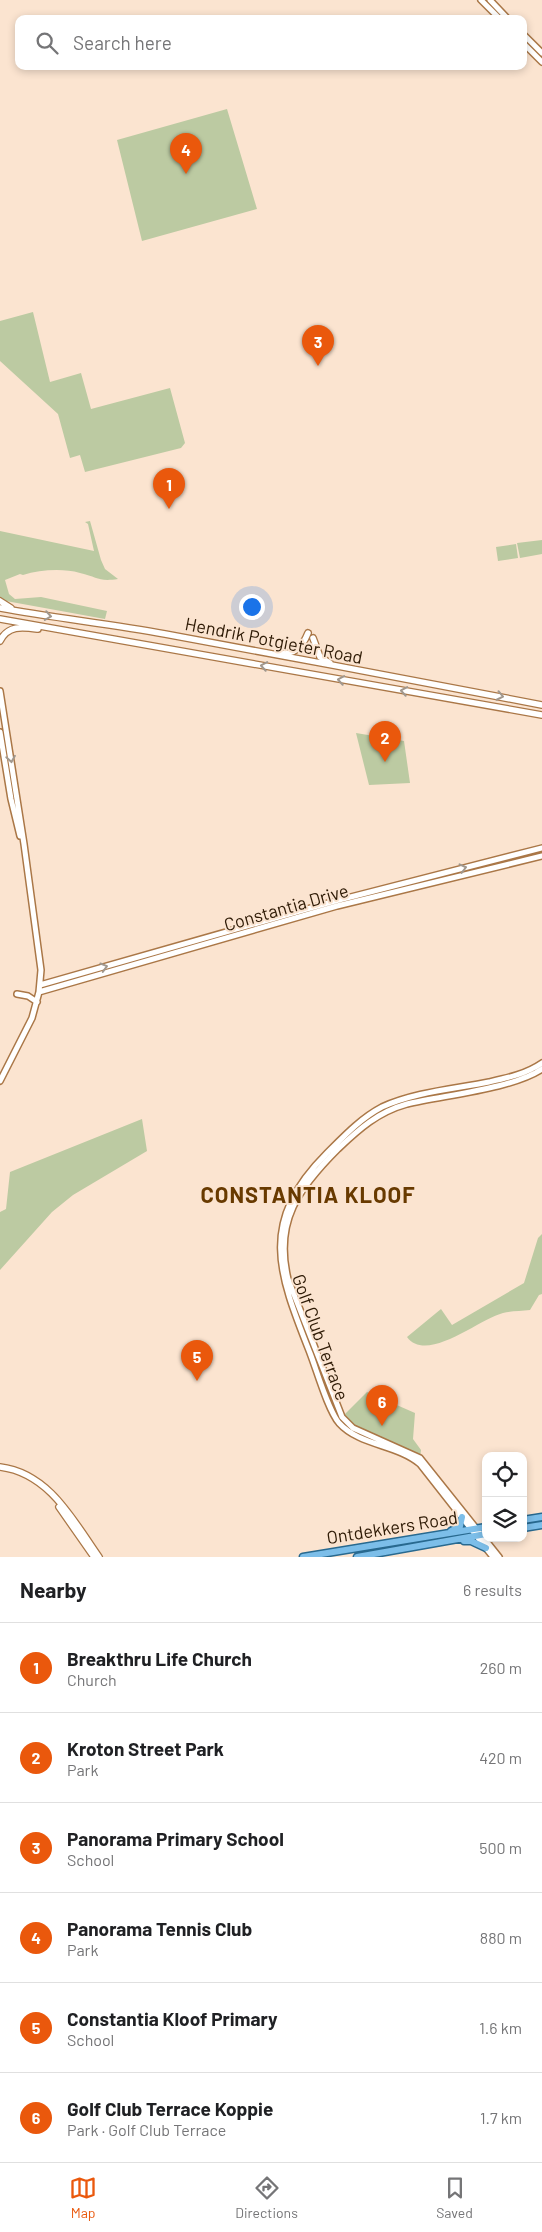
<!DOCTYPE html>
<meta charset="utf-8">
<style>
body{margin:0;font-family:Barlow,sans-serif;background:#f2f2f2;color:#202124}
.controls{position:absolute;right:15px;bottom:15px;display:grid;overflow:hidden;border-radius:10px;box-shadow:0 2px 8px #0003}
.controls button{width:45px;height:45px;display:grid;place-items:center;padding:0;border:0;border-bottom:1px solid #e0e0e0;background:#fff;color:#202124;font:25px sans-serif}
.you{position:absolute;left:251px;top:606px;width:18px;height:18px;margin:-12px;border:4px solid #fff;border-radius:50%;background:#1a73e8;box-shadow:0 0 0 8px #1a73e833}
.badge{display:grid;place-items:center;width:32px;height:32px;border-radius:50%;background:#ea580c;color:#fff;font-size:16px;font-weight:700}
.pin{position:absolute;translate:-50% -41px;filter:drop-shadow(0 1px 2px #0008)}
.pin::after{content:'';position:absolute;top:26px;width:18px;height:15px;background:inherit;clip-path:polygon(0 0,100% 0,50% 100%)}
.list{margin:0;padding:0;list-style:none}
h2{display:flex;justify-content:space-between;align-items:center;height:65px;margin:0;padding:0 20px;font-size:21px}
h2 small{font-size:16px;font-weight:400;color:#757577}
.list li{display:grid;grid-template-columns:32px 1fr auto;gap:15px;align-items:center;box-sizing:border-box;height:90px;padding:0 20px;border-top:1px solid #e0e0e0}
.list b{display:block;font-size:19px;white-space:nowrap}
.list p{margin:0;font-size:16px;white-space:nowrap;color:#757577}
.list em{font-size:16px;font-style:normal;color:#757577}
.icon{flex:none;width:28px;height:28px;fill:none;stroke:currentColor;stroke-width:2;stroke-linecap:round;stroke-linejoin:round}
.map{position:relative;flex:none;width:542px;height:1557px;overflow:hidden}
.search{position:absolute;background:#fff;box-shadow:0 2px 8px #0003;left:15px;right:15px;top:15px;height:55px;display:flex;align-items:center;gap:12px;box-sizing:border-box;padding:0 18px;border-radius:10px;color:#757577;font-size:19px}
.sheet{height:605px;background:#fff}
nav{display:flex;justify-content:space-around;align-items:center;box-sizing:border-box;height:70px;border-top:1px solid #e0e0e0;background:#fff;font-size:14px;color:#757577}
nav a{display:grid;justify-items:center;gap:2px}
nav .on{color:#ea580c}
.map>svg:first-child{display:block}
.green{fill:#bccaa2}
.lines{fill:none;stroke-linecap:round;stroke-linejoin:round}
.tertiary-casing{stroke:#aa7747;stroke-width:8}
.secondary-casing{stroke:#aa7747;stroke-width:8}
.primary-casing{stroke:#28698f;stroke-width:9}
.tertiary{stroke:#fff;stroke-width:5}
.secondary{stroke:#fff;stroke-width:5.5}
.primary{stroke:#7cbee9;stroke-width:6}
.oneway{stroke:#a1988e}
.labels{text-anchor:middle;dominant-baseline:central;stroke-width:4;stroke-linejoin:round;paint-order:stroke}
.street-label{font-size:18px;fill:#2e1a05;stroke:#fbe4d0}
.district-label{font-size:22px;font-weight:bold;letter-spacing:1px;fill:#683a00;stroke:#fbe4d0}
</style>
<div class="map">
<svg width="542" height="1557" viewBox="0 0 542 1557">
<rect width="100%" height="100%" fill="#fbe4d0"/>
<!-- green -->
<path class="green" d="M 227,109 L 257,209 L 142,241 L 117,140 Z
M 33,312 L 50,382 L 81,373 L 91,409 L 170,388 L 185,443 L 181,448 L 85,472 L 80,455 L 70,458 L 58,414 L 0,361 L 0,321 Z
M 90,521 L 101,560 L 105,569 L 118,579 C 98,582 98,577 80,573 C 62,568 40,570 23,575 L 20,574 L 5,580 L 9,594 L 15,599 L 41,597 L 107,611 L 105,619 L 6,601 L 0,597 L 0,531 L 94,551 L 88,524 L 85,522 Z
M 542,540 L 542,554 L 520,558 L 517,543 Z
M 516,544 L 518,558 L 498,561 L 496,547 Z
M 356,733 L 404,741 L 410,783 L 369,785 Z
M 142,1119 L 147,1151 L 73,1195 L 52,1212 L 0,1270 L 0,1212 L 6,1209 L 10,1172 Z
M 542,1234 L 542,1294 L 539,1295 L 530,1310 C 521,1311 511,1311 503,1313 C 479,1319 427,1364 407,1337 L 441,1309 L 452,1325 L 524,1283 L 538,1238 Z
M 367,1392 L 415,1413 L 413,1439 L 421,1450 L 420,1458 L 364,1434 L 342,1417 Z"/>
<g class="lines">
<defs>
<path id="tertiary" d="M 481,0 L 500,19
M 490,0 L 508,19
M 523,34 L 542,53
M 523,43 L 542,62
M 0,691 L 24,844 L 41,970 L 39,992 L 32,1018 L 0,1081
M 0,732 L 11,799 L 20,836
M 40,985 L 335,901 L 542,848
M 39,992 L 337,906 L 542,856
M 17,994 L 28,996 L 37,1002
M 493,1557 L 420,1464 C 396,1444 360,1446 339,1423 C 328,1410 317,1371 310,1353 C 278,1272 258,1222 327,1153 C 344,1136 361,1118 382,1107 C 415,1092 454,1089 489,1082 C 507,1078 526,1074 542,1063
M 499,1557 L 420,1458 L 353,1428 L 342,1417 L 288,1279 C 274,1221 299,1188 338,1149 C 359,1129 378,1112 407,1104 C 444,1095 512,1089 542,1069"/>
<path id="secondary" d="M 0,601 L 11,608
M 0,608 C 55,618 110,624 165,634 C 291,657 416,681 542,705
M 0,619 L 542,715
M 313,638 L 320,657 L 330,663
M 0,641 C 8,625 22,627 38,629
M 279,654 C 295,654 302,648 308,633
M 0,1467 C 49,1473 73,1520 99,1557
M 59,1507 L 94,1557"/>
<path id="primary" d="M 523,1520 L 542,1517
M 523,1528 L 542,1525
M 451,1531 L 460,1526 L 462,1517
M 464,1541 L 471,1541 L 486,1548
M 303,1557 L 486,1527
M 357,1557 L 486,1534"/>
</defs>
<!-- tertiary casing -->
<use href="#tertiary" class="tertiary-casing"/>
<!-- secondary casing -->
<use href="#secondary" class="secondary-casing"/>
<!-- primary casing -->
<use href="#primary" class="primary-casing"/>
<!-- tertiary -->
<use href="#tertiary" class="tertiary"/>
<!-- secondary -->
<use href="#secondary" class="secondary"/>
<!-- primary -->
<use href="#primary" class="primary"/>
</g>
<!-- one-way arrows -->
<defs><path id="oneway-chevron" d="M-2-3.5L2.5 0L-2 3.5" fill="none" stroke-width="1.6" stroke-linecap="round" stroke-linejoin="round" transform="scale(1.25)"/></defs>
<g class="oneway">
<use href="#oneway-chevron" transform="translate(48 616) rotate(9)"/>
<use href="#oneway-chevron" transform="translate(264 666) rotate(-170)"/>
<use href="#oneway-chevron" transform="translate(341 680) rotate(-170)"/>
<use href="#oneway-chevron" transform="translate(404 691) rotate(-170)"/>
<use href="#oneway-chevron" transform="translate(500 696) rotate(12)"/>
<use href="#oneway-chevron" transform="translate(11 759) rotate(81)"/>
<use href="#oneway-chevron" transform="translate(463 868) rotate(-14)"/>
<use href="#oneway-chevron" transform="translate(104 967) rotate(-16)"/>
</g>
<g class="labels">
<!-- street labels -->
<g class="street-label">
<text transform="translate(274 640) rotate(11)">Hendrik Potgieter Road</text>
<text transform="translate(286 907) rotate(-16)">Constantia Drive</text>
<text transform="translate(321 1337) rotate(70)">Golf Club Terrace</text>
<text transform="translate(392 1527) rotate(-9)">Ontdekkers Road</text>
</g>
<!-- district labels -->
<g class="district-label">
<text x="308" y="1194">CONSTANTIA KLOOF</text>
</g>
</g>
</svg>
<div class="controls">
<button><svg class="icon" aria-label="locate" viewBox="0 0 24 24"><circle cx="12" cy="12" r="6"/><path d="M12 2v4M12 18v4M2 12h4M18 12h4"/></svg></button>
<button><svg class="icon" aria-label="layers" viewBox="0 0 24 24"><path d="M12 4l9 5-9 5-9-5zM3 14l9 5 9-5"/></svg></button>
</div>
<div class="you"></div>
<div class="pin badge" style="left:169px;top:509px">1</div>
<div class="pin badge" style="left:385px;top:762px">2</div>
<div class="pin badge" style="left:318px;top:366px">3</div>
<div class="pin badge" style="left:186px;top:174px">4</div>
<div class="pin badge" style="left:197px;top:1381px">5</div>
<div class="pin badge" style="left:382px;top:1426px">6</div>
<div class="search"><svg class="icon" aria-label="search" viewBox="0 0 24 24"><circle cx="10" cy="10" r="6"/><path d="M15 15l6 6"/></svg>Search here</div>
</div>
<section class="sheet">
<h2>Nearby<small>6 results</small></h2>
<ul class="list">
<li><span class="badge">1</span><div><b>Breakthru Life Church</b><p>Church</p></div><em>260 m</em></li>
<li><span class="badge">2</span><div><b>Kroton Street Park</b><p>Park</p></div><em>420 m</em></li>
<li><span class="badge">3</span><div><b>Panorama Primary School</b><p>School</p></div><em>500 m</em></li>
<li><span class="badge">4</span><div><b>Panorama Tennis Club</b><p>Park</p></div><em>880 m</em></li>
<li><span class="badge">5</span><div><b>Constantia Kloof Primary</b><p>School</p></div><em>1.6 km</em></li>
<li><span class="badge">6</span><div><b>Golf Club Terrace Koppie</b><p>Park · Golf Club Terrace</p></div><em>1.7 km</em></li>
</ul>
</section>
<nav>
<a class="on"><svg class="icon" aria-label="map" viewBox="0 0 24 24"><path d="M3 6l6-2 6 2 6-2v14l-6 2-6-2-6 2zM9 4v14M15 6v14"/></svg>Map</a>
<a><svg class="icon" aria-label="directions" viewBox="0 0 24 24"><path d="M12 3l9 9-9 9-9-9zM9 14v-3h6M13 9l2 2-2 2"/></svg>Directions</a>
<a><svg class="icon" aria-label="saved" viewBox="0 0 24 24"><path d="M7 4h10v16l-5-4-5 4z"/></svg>Saved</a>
</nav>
